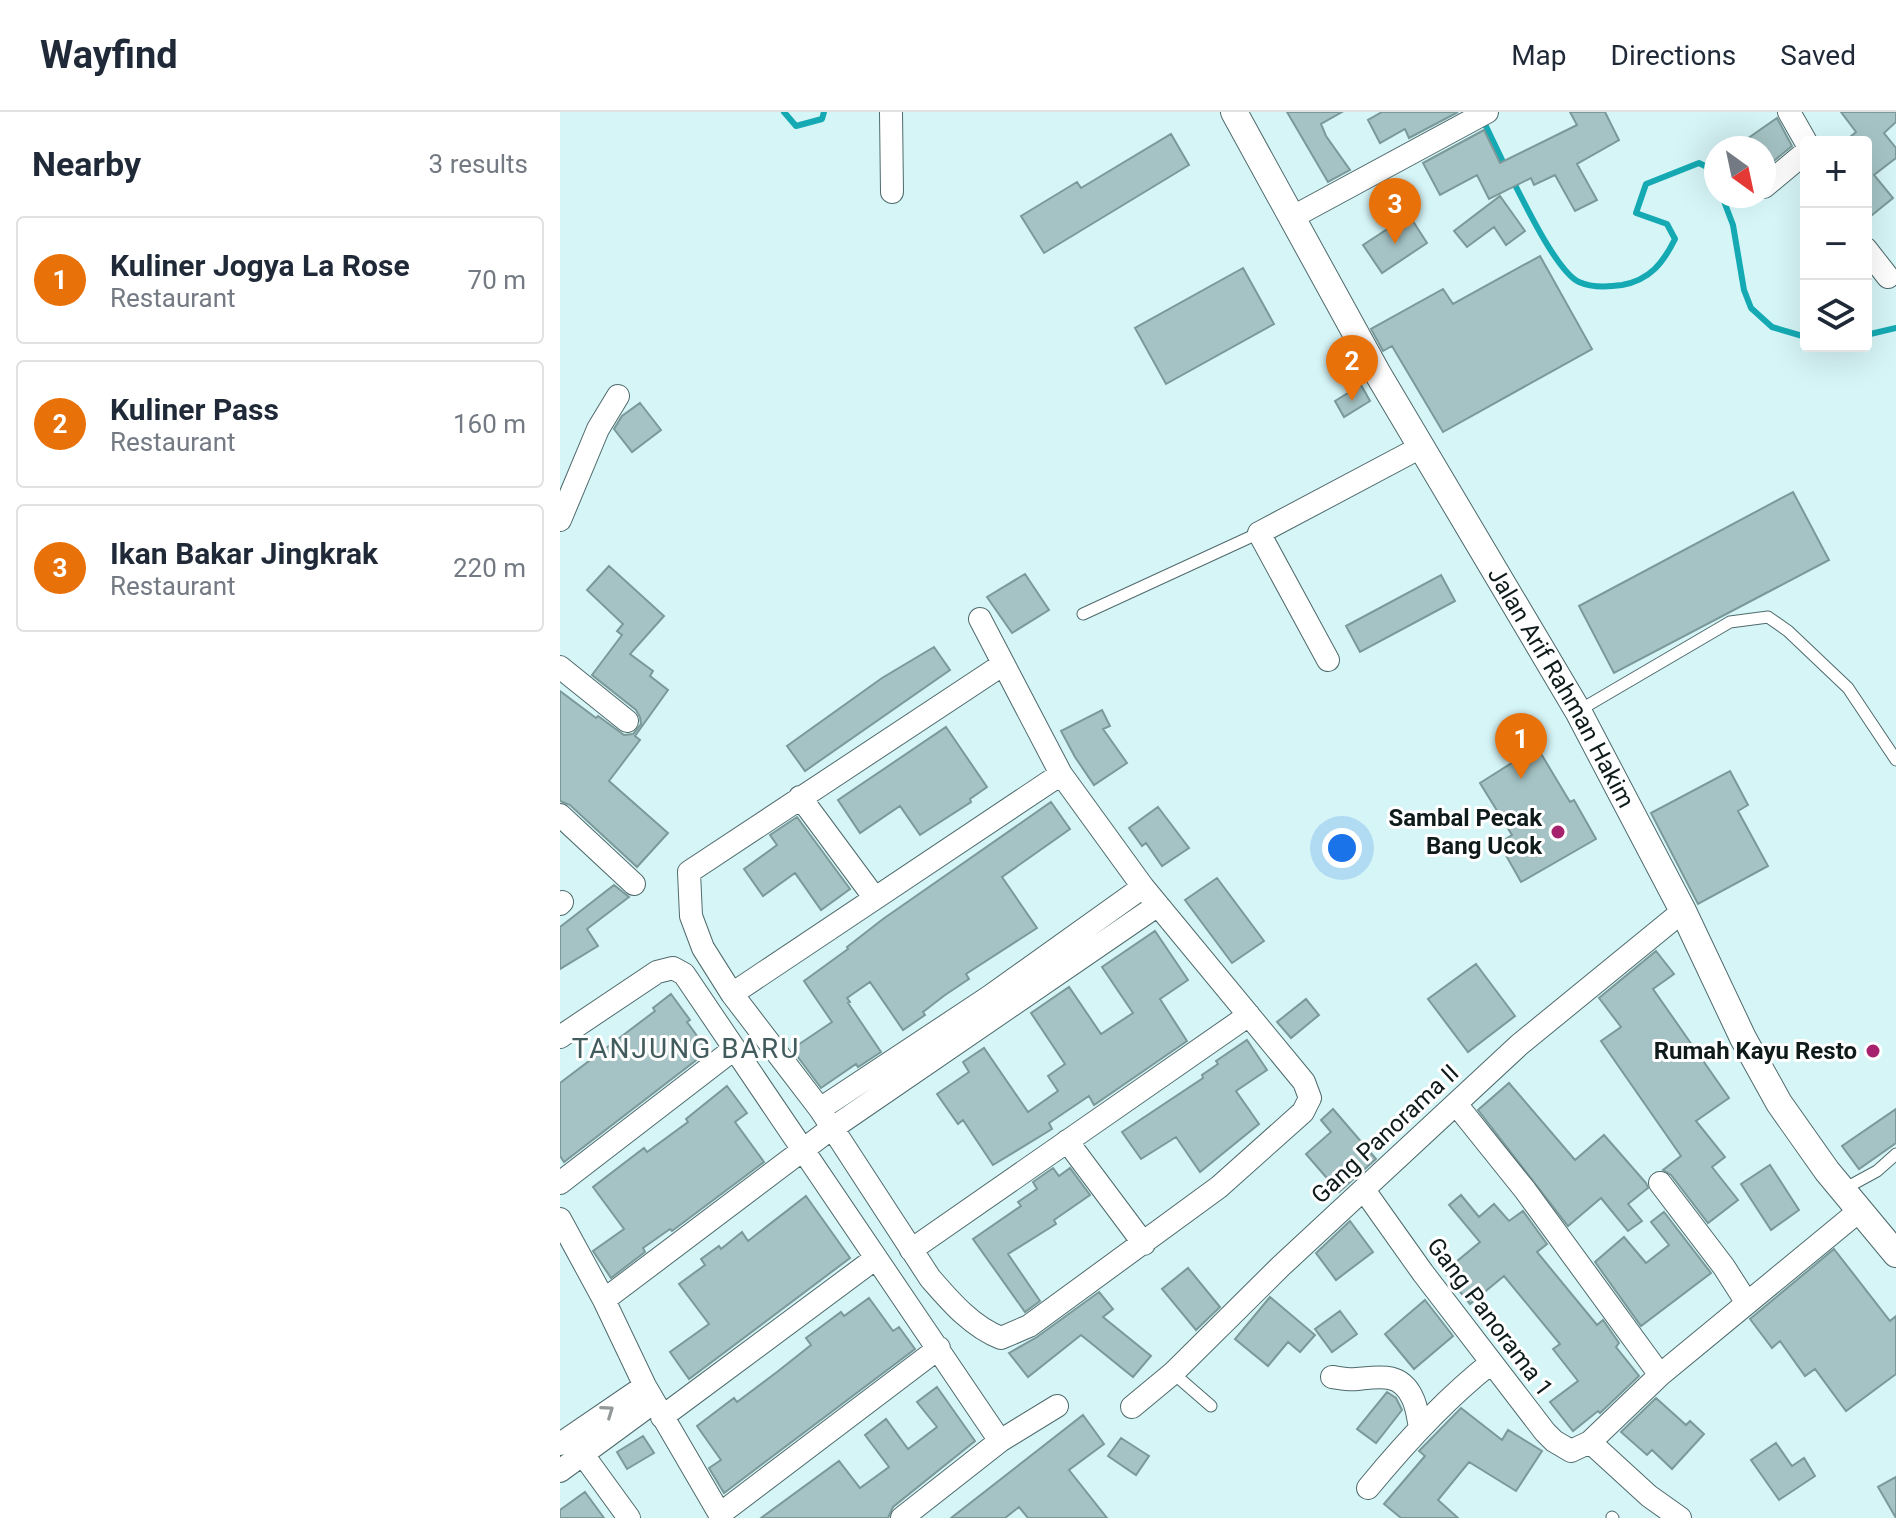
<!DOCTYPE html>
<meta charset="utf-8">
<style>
body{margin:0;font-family:Roboto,sans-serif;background:#f6f6f7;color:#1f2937}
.controls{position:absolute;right:24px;top:24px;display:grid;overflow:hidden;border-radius:8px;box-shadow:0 8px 32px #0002}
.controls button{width:72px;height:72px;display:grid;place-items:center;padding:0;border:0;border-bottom:2px solid #e0e1e3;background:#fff;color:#1f2937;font:40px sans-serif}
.compass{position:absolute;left:1144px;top:24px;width:72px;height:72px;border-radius:50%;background:#fff;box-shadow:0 8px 32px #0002;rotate:147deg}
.you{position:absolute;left:782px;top:736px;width:28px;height:28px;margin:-20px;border:6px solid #fff;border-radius:50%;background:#1a73e8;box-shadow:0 0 0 12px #1a73e833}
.badge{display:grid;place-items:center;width:52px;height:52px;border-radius:50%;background:#d93025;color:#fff;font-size:26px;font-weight:700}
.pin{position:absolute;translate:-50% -66px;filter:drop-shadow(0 2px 4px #0008)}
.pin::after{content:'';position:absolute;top:42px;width:28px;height:24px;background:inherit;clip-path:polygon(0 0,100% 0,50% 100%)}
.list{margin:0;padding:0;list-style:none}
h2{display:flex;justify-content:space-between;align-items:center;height:104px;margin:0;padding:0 32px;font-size:34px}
h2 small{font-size:26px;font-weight:400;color:#747a83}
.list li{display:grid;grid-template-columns:52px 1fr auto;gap:24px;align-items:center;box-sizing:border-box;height:128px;margin:0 16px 16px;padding:0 16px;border:2px solid #e0e1e3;border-radius:8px}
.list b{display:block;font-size:30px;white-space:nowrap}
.list p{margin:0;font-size:26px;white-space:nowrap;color:#747a83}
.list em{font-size:26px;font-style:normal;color:#747a83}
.icon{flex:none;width:44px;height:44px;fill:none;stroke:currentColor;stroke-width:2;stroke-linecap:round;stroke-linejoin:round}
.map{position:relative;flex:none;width:1336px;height:1406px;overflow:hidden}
header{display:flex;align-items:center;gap:48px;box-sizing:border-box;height:112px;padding:0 40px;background:#fff;border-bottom:2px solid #e0e1e3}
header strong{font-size:38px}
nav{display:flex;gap:44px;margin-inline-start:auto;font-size:28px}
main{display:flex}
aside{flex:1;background:#fff}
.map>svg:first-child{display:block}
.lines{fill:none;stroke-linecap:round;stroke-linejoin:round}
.stream{stroke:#15aab3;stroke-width:6}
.building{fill:#a5c3c5;stroke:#7c999a;stroke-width:2}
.service-casing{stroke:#4f6a6c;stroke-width:13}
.minor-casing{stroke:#4f6a6c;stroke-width:24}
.tertiary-casing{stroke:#4f6a6c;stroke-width:28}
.service{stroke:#fff;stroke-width:11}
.minor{stroke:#fff;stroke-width:22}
.tertiary{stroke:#fff;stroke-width:26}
.oneway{stroke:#939898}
.poi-dot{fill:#a7226d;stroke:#fff;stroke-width:3}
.labels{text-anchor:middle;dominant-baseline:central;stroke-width:6;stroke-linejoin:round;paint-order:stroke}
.street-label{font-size:24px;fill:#0f1a1b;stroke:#fff}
.poi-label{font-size:24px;font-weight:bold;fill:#0f1a1b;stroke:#fff;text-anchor:end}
.quarter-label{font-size:28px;letter-spacing:2px;fill:#425c5e;stroke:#fff}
</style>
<header>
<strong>Wayfind</strong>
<nav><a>Map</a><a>Directions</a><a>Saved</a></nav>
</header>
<main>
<aside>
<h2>Nearby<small>3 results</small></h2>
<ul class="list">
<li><span class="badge" style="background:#e8710a">1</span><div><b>Kuliner Jogya La Rose</b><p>Restaurant</p></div><em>70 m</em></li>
<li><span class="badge" style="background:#e8710a">2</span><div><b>Kuliner Pass</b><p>Restaurant</p></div><em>160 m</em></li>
<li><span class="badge" style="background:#e8710a">3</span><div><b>Ikan Bakar Jingkrak</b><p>Restaurant</p></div><em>220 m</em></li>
</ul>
</aside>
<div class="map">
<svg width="1336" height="1406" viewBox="0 0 1336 1406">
<rect width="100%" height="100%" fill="#d6f5f7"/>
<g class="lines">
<!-- stream -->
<path class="stream" d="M 224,0 L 236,14 L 262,7 L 264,0
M 922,6 L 945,54
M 952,67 C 964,90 997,160 1019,170 C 1032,176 1048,175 1062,173 C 1090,168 1103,151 1115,127 L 1107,112 L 1076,101 L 1086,72 L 1139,51 L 1153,58 L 1156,67
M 1162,84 L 1173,113 L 1184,178 L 1191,196 L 1212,215 L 1246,225
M 1306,223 L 1336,216"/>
</g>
<!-- building -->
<path class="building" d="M 727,0 L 782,0 L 761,12 L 766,24 L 790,58 L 768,70 Z
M 822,0 L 898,0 L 849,26 L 845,17 L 820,31 L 808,8 Z
M 1010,0 L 1045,0 L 1059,28 L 1017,52 L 1037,88 L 1015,99 L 995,63 L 974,73 L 971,66 L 929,87 L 917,63 L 880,83 L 863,51 L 924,18 L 940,51 L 1017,13 Z
M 1281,0 L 1336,0 L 1336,10 L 1324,21 L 1336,36 L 1336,46 L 1314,63 L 1333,86 L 1306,108 L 1306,30 L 1284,30 L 1296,20 Z
M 1217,6 L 1232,34 L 1204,57 L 1204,36 L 1174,36 Z
M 611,22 L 629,53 L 484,141 L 461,104 L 517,70 L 521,76 Z
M 940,84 L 965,119 L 946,133 L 934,115 L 907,135 L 894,119 Z
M 849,103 L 867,131 L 822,161 L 803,133 Z
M 980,144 L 1032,237 L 883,320 L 832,234 L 823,239 L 811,217 L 883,177 L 893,192 Z
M 683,156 L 714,212 L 606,272 L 575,216 Z
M 801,273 L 810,289 L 784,305 L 775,289 Z
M 80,291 L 101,318 L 72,340 L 54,317 L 62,304 Z
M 1233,380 L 1269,448 L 1054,561 L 1019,494 Z
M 49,454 L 104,504 L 70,542 L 93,559 L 90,564 L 108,578 L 75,624 L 80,628 L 49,669 L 108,721 L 77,755 L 10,693 L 0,689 L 0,579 L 36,606 L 38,604 L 64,623 L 73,622 L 81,612 L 80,605 L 76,598 L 32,563 L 62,523 L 57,519 L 63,512 L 27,478 Z
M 465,462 L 489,498 L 452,521 L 427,485 Z
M 881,463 L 895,489 L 800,540 L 786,514 Z
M 374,535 L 390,558 L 245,659 L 227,634 L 322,566 Z
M 542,598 L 550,614 L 543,617 L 567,651 L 534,673 L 515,645 L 501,619 Z
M 386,615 L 427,675 L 410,687 L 411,690 L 360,723 L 340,694 L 300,721 L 278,688 Z
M 977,635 L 1010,690 L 1014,688 L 1036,727 L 961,770 L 939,731 L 952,723 L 920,671 Z
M 1170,659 L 1188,693 L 1178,699 L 1208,754 L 1138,792 L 1091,701 Z
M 491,690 L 510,717 L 442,765 L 477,816 L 406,862 L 409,867 L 385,883 L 363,900 L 365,903 L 343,918 L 310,870 L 287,886 L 290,890 L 288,891 L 321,940 L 298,955 L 296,952 L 261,976 L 232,937 L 272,910 L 244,869 L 288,837 L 287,835 L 323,807 Z
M 598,695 L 629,736 L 602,754 L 586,731 L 582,734 L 569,716 Z
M 237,705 L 290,777 L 261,798 L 235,761 L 203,784 L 184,757 L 217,733 L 210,723 Z
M 657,766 L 704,829 L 672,851 L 625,788 Z
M 54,773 L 69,785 L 27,817 L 38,834 L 0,857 L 0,815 Z
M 595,819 L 628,868 L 600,887 L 627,929 L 534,993 L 529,984 L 489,1011 L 492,1017 L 433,1053 L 403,1008 L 398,1012 L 377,982 L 409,960 L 403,950 L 424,936 L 468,1000 L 498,979 L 488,964 L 505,952 L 471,901 L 509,875 L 541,922 L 573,901 L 542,855 Z
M 1096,839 L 1114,862 L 1093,877 L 1169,986 L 1136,1009 L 1165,1045 L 1152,1055 L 1178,1088 L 1148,1111 L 1111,1063 L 1103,1058 L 1121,1044 L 1041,929 L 1061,915 L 1039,886 Z
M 916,852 L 955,904 L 908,940 L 868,887 Z
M 111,882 L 130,908 L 127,910 L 148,939 L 4,1050 L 0,1044 L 0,971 L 95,899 L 93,896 Z
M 746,887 L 759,903 L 731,926 L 717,910 Z
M 687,928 L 707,958 L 676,979 L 699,1012 L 640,1060 L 616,1025 L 581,1047 L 562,1020 L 643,966 L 642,963 L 658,952 L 656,949 Z
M 949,971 L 1015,1048 L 1044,1023 L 1086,1071 L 1088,1076 L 1068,1092 L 1082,1109 L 1068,1119 L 1041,1086 L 1008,1114 L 918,998 Z
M 167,974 L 187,1001 L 175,1010 L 204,1050 L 112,1119 L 110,1117 L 83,1136 L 85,1140 L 51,1166 L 33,1139 L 64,1117 L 33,1075 L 84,1036 L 87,1040 L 128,1010 L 126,1007 Z
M 773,997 L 816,1047 L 779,1080 L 746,1042 L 771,1020 L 761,1008 Z
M 1336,997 L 1336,1031 L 1299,1057 L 1282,1034 Z
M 1210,1053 L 1239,1098 L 1211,1118 L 1181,1072 Z
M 493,1056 L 499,1064 L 510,1056 L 530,1083 L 494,1108 L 496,1112 L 448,1142 L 480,1189 L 465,1200 L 413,1127 L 461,1094 L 458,1090 L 477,1077 L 473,1070 Z
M 901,1083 L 919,1105 L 934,1092 L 949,1109 L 963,1099 L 987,1132 L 977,1140 L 1037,1213 L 1043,1208 L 1059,1231 L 1056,1235 L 1079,1264 L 1040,1301 L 1038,1299 L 1013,1319 L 990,1290 L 1018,1269 L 993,1237 L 1000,1232 L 944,1164 L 910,1192 L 884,1160 L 920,1130 L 889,1093 Z
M 246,1084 L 290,1146 L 129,1267 L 110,1240 L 149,1212 L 119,1172 L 145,1153 L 141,1147 L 159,1134 L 161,1137 L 182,1120 L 188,1129 Z
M 1104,1100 L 1151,1161 L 1081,1214 L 1035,1150 L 1064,1125 L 1086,1151 L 1109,1133 L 1091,1110 Z
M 790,1109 L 813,1140 L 776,1168 L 756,1141 Z
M 1274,1137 L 1330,1209 L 1336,1204 L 1336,1262 L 1286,1299 L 1255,1257 L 1245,1264 L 1220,1229 L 1212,1236 L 1190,1207 Z
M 628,1156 L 660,1195 L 636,1218 L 602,1177 Z
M 539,1180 L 553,1197 L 543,1205 L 591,1244 L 573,1265 L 521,1223 L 468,1265 L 449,1241 L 477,1225 Z
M 710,1185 L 755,1223 L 740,1240 L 728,1230 L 708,1254 L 675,1227 Z
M 309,1186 L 333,1219 L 339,1215 L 355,1237 L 164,1381 L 149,1356 L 161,1348 L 137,1314 L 174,1286 L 177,1290 L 217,1260 L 251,1233 L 246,1226 L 281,1200 L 284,1204 Z
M 865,1188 L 893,1224 L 854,1257 L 825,1222 Z
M 780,1199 L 797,1222 L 772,1240 L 755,1217 Z
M 377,1275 L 415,1329 L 333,1395 L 328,1406 L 201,1406 L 279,1349 L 300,1376 L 329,1355 L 305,1323 L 326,1307 L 348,1337 L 377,1315 L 357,1290 Z
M 827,1280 L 836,1286 L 842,1298 L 816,1331 L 797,1317 Z
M 1096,1286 L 1126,1313 L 1130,1309 L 1144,1322 L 1112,1357 L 1092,1338 L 1087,1343 L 1061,1320 Z
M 901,1296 L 942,1328 L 948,1318 L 982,1339 L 956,1379 L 909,1350 L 878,1388 L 898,1406 L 841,1406 L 824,1392 L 865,1344 L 859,1339 Z
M 523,1303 L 544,1332 L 509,1358 L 547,1406 L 468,1406 L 459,1395 L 445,1406 L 391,1406 Z
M 83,1324 L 94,1341 L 67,1357 L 57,1340 Z
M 561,1326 L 589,1344 L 576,1363 L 548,1344 Z
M 1216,1331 L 1232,1354 L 1244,1346 L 1255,1364 L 1219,1388 L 1191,1348 Z
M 1336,1365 L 1336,1406 L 1318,1375 Z
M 25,1380 L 44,1406 L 0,1406 L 0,1398 Z"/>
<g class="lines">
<defs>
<path id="service" d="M 523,502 L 699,421
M 1018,599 L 1170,510 L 1208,505 L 1228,519 L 1288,576 L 1336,648
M 1284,1077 L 1317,1059 L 1336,1042
M 613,1261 L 651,1294
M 1052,1405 L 1053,1406"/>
<path id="minor" d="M 331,0 L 332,80
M 1229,0 L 1246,30
M 1204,75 L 1246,40
M 731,106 L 927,0
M 1306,137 L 1328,165
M 0,408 L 38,317 L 58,284
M 420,507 L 501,662 L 583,775 L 744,970 L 750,986 L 743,1000 L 659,1075 L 469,1214 L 441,1226 C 412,1215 390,1189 370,1166 L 260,997 L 172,882 L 143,836 L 131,804 L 129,760 L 442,553
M 768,548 L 699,421 L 861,335
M 0,555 L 67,609
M 240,685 L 314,785
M 0,703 L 74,772
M 0,792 L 2,790
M 172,882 L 501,662
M 0,925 L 97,860 L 113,856 L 124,862 L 440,1329
M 896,992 L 965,1078 L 1100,1263
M 260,997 L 429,885 L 583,775
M 507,1029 L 584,1132
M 0,1071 L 174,937
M 1100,1071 L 1164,1155 L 1187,1191
M 804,1078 L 863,1161 L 985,1320 L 994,1329 L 1011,1339 L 1030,1330 L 1100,1263 L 1299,1099
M 0,1107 L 44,1188 L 85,1274 L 162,1406
M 351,1138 L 689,903
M 44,1188 L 264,1022 L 598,793
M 772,1265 C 780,1266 789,1268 797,1267 C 819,1265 840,1260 852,1285 C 857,1294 858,1306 860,1315
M 572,1295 L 613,1261 L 721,1154 L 959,933 L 1123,799
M 102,1305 L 316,1146
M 1030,1330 L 1089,1384 L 1120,1406
M 0,1332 L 85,1274
M 16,1333 L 69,1406
M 0,1359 L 94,1290
M 808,1376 C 845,1331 885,1287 931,1251
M 160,1402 L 379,1236
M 342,1406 L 440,1329 L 497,1294"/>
<g id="tertiary">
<path id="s1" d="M 674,0 L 818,262 L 1018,599 L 1123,799 L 1183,926 L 1219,991 L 1267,1059 L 1336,1142"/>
</g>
</defs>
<!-- service casing -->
<use href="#service" class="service-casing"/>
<!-- minor casing -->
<use href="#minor" class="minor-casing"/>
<!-- tertiary casing -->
<use href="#tertiary" class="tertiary-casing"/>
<!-- service -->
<use href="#service" class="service"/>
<!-- minor -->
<use href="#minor" class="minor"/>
<!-- tertiary -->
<use href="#tertiary" class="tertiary"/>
</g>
<!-- one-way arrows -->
<defs><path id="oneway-chevron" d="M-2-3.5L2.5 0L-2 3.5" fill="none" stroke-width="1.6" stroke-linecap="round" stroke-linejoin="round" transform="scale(2)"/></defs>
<use class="oneway" href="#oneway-chevron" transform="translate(48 1299) rotate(-35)"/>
<!-- markers -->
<g class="poi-dot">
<circle cx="998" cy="720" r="8"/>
<circle cx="1313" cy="939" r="8"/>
</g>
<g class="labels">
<!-- street labels -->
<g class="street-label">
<text stroke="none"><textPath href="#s1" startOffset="662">Jalan Arif Rahman Hakim</textPath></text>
<text transform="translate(825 1022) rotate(-43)">Gang Panorama II</text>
<text transform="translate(930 1205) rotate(53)">Gang Panorama 1</text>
</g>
<!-- poi labels -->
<g class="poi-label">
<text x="982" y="706">Sambal Pecak<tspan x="982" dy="28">Bang Ucok</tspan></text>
<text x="1297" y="939">Rumah Kayu Resto</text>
</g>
<!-- quarter labels -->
<g class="quarter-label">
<text x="126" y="936">TANJUNG BARU</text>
</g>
</g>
</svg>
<div class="controls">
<button>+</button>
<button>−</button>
<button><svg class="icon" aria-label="layers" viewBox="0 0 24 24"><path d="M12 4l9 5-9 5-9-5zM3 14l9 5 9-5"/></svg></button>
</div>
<svg class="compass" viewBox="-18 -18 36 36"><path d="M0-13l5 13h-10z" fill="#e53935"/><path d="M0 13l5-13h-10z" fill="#747a83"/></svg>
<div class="you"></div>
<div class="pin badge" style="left:961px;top:667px;background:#e8710a">1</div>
<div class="pin badge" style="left:792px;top:289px;background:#e8710a">2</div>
<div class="pin badge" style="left:835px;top:132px;background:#e8710a">3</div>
</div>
</main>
